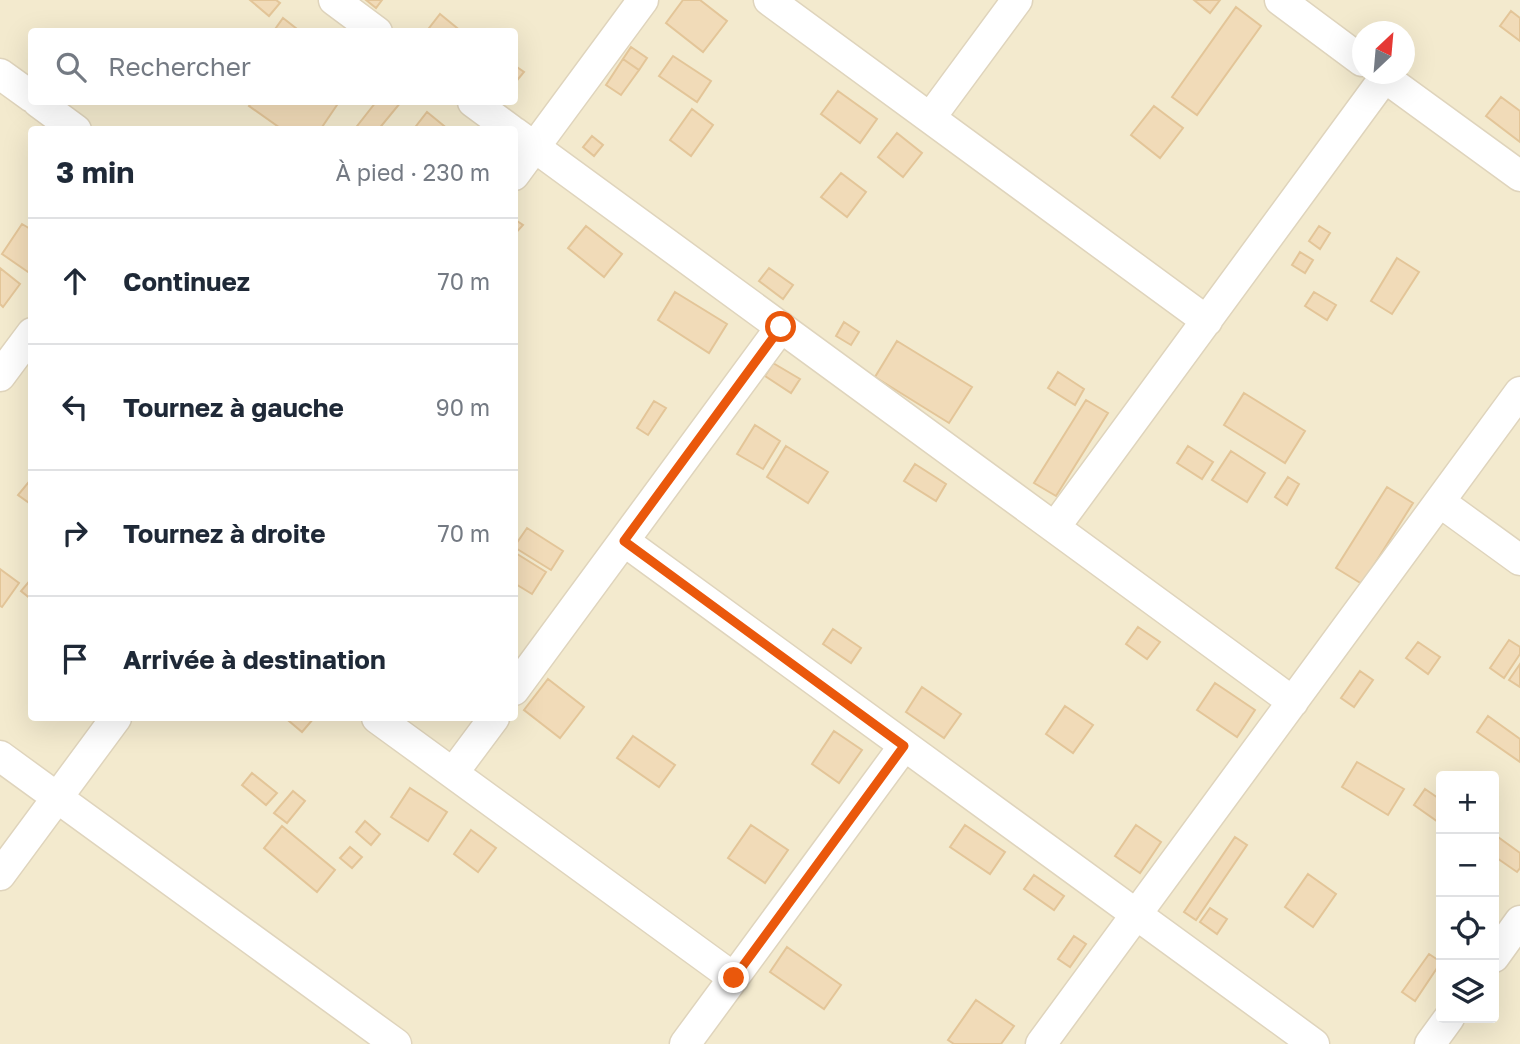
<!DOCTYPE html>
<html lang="fr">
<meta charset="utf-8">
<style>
body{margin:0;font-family:"Golos Text",sans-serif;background:#f6f6f7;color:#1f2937}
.controls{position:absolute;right:21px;bottom:21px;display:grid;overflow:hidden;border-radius:7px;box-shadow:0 7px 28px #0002}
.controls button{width:63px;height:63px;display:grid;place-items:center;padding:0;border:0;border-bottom:2px solid #e0e1e3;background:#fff;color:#1f2937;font:35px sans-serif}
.compass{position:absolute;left:1352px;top:21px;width:63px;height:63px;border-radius:50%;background:#fff;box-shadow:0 7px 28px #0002;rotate:26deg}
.stop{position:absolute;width:21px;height:21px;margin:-16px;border:5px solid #ea580c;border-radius:50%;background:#fff}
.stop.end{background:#ea580c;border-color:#fff;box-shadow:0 2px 7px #0008}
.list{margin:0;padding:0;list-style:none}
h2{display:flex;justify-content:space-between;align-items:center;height:91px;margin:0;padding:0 28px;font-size:30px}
h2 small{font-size:23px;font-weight:400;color:#747a83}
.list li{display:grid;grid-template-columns:46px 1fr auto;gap:21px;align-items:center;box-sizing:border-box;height:126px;padding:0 28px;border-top:2px solid #e0e1e3}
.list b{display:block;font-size:26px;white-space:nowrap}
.list em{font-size:23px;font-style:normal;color:#747a83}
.icon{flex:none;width:38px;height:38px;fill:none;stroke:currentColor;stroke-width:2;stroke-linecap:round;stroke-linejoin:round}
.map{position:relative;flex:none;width:1520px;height:1044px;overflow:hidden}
.search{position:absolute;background:#fff;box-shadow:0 7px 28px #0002;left:28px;top:28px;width:490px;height:77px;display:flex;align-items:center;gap:18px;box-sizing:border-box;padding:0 24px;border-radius:7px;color:#747a83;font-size:26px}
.panel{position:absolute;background:#fff;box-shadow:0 7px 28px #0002;left:28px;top:126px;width:490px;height:595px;border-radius:7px}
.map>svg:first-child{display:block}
.residential{fill:#f3eace;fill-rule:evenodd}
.building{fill:#f1dbb8;stroke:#e3c598;stroke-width:2}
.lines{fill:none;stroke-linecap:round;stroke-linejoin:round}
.street-casing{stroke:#dfd4bc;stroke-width:33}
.street{stroke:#fff;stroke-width:30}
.route{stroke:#ea580c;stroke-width:9}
</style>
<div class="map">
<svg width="1520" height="1044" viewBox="0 0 1520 1044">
<rect width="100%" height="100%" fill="#fcf7e0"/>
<!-- residential -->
<path class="residential" d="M 0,0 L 1520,0 L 1520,1044 L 0,1044 ZM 32,32 L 514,32 L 514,102 L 32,102 ZM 1362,32 L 1404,32 L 1404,74 L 1362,74 ZM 32,130 L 514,130 L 514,718 L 32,718 ZM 1441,776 L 1494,776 L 1494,1018 L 1441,1018 Z"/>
<!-- building -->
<path class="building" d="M 250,0 L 276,0 L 280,3 L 269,16 Z
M 366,0 L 382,0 L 376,8 Z
M 683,0 L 700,0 L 727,21 L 703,52 L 666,23 Z
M 1194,0 L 1220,0 L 1210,13 Z
M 1236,7 L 1261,26 L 1197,115 L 1172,97 Z
M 1511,11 L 1520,18 L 1520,41 L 1500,26 Z
M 440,14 L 462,32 L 426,32 Z
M 283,18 L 297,29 L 295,32 L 273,32 Z
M 631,47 L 647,58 L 639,70 L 623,59 Z
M 673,56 L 711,81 L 697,102 L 659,76 Z
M 623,59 L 639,70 L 621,95 L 606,85 Z
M 514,65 L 524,72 L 514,84 Z
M 838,91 L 877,119 L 860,143 L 821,114 Z
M 1501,97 L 1520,111 L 1520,142 L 1486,116 Z
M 252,102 L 339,102 L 320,130 L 283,130 L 249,106 Z
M 376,102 L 401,102 L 378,130 L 354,130 Z
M 1154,106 L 1183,128 L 1160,158 L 1131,135 Z
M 692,109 L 713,125 L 691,156 L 670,140 Z
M 427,112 L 449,130 L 413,130 Z
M 897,133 L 922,153 L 903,177 L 878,157 Z
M 592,136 L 603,145 L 594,156 L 583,147 Z
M 841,173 L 866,192 L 847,217 L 821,197 Z
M 514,219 L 523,225 L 514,235 Z
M 22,224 L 32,230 L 32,267 L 28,272 L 2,254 Z
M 586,226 L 622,254 L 604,277 L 568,248 Z
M 1319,226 L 1330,233 L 1320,249 L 1309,241 Z
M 1300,252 L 1313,260 L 1305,273 L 1292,265 Z
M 1397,258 L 1419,272 L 1392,314 L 1371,301 Z
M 0,268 L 20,284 L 3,307 L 0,304 Z
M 769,268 L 793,285 L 783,299 L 759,281 Z
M 675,292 L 727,324 L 709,353 L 658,320 Z
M 1314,292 L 1336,305 L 1327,320 L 1305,306 Z
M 844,322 L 859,332 L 851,345 L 836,336 Z
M 897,341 L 972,387 L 949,423 L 875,377 Z
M 773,363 L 800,379 L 791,393 L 765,376 Z
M 1058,372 L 1084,389 L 1075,405 L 1048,388 Z
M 1244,393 L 1305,431 L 1285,463 L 1224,425 Z
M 1086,400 L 1108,413 L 1056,496 L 1034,483 Z
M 654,401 L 666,408 L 648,435 L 637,428 Z
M 755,425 L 780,441 L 763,469 L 737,454 Z
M 786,446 L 828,472 L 808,503 L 767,477 Z
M 1188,446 L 1213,462 L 1202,479 L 1177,463 Z
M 1231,451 L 1265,473 L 1247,502 L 1212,480 Z
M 915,464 L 946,484 L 936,501 L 904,481 Z
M 1288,477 L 1299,484 L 1287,505 L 1275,497 Z
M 32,478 L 32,505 L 18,495 Z
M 1387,487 L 1413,503 L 1362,584 L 1336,568 Z
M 527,528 L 563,551 L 551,570 L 514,547 Z
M 514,552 L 546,572 L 532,594 L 514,583 Z
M 0,569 L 19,583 L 2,607 L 0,606 Z
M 32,578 L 32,600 L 21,591 Z
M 1138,627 L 1160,642 L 1147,659 L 1126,644 Z
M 833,629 L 861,648 L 851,663 L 823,644 Z
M 1509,640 L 1520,647 L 1520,654 L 1504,678 L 1490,668 Z
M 1418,642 L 1440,657 L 1428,674 L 1406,658 Z
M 1520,664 L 1520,687 L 1509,680 Z
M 1360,671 L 1373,680 L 1354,707 L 1341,698 Z
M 548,679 L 584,707 L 560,738 L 524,710 Z
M 1215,683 L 1255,710 L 1237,737 L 1197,710 Z
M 922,687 L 961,714 L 944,738 L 906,712 Z
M 1065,706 L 1093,725 L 1073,753 L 1046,734 Z
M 1488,716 L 1520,739 L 1520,762 L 1477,732 Z
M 293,718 L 314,718 L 302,732 L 289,721 Z
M 834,731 L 862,750 L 839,783 L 812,764 Z
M 633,736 L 675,765 L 659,787 L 617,758 Z
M 1357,762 L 1404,789 L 1388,815 L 1342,787 Z
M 252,773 L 277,793 L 266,805 L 242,785 Z
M 410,788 L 447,812 L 428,841 L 391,817 Z
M 1425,789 L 1441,800 L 1441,824 L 1414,805 Z
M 293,791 L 305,801 L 287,823 L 274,813 Z
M 365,821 L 380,834 L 371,845 L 356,832 Z
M 751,825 L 788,850 L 765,883 L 728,858 Z
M 965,825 L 1005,852 L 990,874 L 950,847 Z
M 1136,825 L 1161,842 L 1140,873 L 1115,856 Z
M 282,826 L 335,870 L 317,892 L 264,848 Z
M 471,830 L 496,848 L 478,872 L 454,854 Z
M 1235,837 L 1247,845 L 1196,920 L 1184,912 Z
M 1498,837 L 1520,853 L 1520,868 L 1517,872 L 1494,856 L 1494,843 Z
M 350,847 L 362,857 L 352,868 L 340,858 Z
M 1308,874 L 1336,894 L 1313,927 L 1285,907 Z
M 1034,875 L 1064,896 L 1054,910 L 1024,889 Z
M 1210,908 L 1227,919 L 1217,934 L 1200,922 Z
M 1074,936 L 1086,944 L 1070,967 L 1058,959 Z
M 787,947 L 841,985 L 824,1009 L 770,972 Z
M 1429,954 L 1441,962 L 1415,1001 L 1402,992 Z
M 976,1000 L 1014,1026 L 1001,1044 L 954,1044 L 948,1040 Z"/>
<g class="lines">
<defs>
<path id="street" d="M 334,0 L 377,32
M 769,0 L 1207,321
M 1280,0 L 1362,61
M 0,74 L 32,97
M 1380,74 L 1520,176
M 38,102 L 76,130
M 473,102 L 511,130
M 930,118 L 1017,0
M 514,132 L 1293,702
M 514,175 L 643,0
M 0,376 L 32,333
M 1440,502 L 1520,560
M 1055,527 L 1385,77
M 624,541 L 1314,1044
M 514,690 L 781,327
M 377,718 L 734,978
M 0,756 L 396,1044
M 453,773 L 494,718
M 0,875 L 116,718
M 1494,957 L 1520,921
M 685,1044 L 904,746
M 1041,1044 L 1520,392
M 1430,1044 L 1449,1018"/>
</defs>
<!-- street casing -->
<use href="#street" class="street-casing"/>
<!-- street -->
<use href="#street" class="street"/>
</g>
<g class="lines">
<!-- route -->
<path class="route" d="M 734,978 L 904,746 L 624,541 L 781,327"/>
</g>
</svg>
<div class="controls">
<button>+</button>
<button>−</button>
<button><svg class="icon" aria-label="locate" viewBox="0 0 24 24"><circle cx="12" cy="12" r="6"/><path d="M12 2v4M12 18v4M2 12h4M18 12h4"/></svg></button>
<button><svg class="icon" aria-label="layers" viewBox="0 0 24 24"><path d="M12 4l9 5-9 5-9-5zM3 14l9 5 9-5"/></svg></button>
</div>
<svg class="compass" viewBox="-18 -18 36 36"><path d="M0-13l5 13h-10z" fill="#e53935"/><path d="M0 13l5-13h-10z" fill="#747a83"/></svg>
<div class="stop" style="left:781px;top:327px"></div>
<div class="stop end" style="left:734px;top:978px"></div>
<div class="search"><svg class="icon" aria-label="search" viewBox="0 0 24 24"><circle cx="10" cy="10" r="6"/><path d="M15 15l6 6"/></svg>Rechercher</div>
<section class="panel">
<h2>3 min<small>À pied · 230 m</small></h2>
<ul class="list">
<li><svg class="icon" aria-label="ahead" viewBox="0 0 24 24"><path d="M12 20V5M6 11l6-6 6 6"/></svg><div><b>Continuez</b></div><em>70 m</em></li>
<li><svg class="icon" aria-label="left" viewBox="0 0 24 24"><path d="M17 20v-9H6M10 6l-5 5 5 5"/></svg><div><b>Tournez à gauche</b></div><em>90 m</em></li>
<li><svg class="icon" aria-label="right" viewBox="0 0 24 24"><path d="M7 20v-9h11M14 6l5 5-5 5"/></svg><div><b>Tournez à droite</b></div><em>70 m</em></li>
<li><svg class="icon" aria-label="arrive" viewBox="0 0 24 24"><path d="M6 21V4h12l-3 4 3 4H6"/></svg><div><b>Arrivée à destination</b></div></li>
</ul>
</section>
</div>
